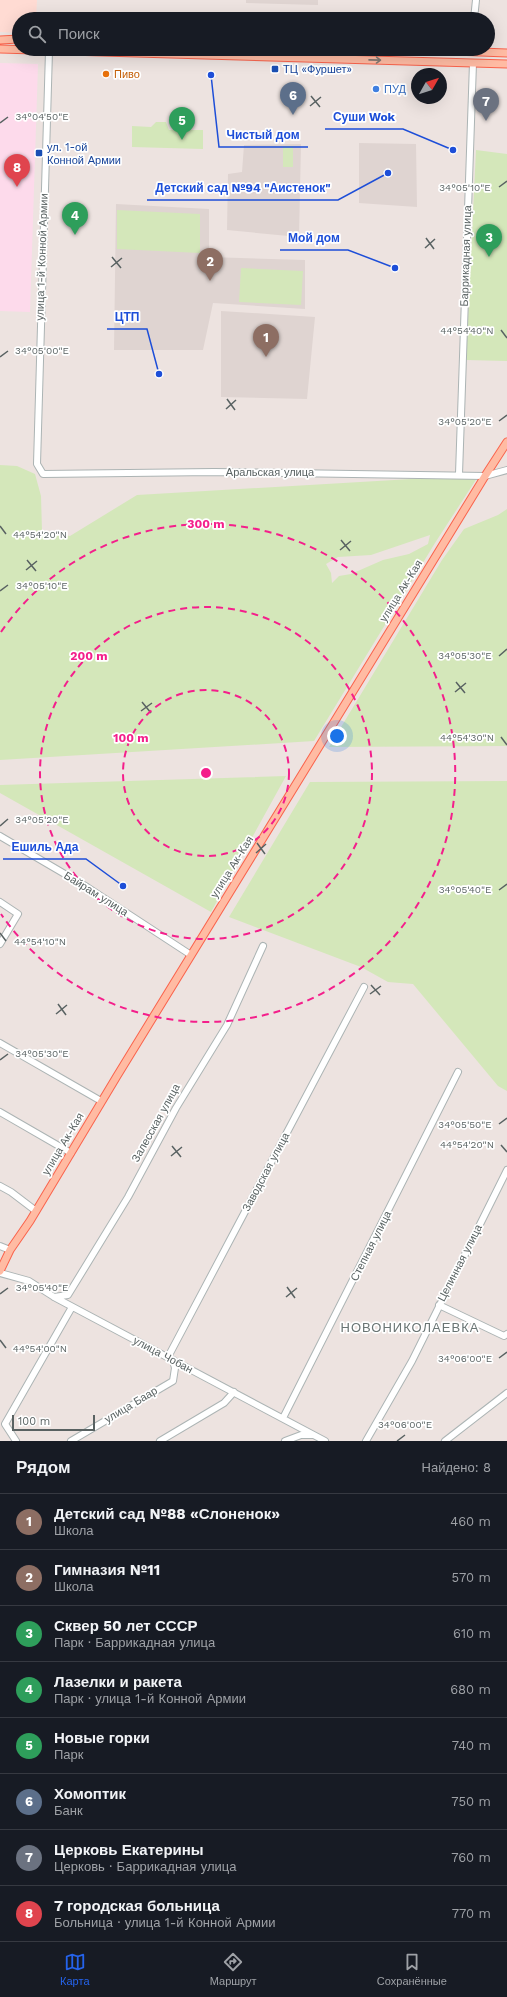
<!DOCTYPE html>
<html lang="ru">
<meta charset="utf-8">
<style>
body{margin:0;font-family:"Work Sans",sans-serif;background:#242831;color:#f1f3f6}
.compass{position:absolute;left:411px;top:68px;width:36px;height:36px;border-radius:50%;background:#171b24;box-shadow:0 4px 16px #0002;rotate:51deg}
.scale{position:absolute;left:12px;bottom:10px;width:83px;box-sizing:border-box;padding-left:4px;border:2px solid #596262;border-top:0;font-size:11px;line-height:14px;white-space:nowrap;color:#596262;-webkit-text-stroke:3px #fff;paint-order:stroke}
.you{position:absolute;left:337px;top:736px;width:14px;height:14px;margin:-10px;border:3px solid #fff;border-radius:50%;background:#1a73e8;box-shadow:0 0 0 6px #1a73e833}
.badge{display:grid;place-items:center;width:26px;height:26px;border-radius:50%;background:#2563eb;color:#fff;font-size:13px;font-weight:700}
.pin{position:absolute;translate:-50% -33px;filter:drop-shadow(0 1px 2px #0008)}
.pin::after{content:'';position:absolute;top:21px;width:14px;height:12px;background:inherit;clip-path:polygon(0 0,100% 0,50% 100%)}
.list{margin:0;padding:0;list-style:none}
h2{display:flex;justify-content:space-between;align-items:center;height:52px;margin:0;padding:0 16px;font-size:17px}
h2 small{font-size:13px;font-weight:400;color:#9ea1a6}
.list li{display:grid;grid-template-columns:26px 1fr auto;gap:12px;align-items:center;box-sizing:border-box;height:56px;padding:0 16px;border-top:1px solid #363941}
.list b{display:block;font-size:15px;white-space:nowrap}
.list p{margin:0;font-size:13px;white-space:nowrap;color:#9ea1a6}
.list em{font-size:13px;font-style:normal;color:#9ea1a6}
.icon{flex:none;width:22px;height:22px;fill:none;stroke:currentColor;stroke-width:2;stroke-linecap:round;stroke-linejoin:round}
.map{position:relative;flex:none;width:507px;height:1441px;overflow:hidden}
.search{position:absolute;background:#171b24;box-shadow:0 4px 16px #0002;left:12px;right:12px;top:12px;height:44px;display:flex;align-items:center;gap:10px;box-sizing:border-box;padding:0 14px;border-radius:22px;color:#9ea1a6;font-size:15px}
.sheet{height:500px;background:#171b24}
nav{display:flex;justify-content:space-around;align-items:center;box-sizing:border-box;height:56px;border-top:1px solid #363941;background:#171b24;font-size:11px;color:#9ea1a6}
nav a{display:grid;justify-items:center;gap:2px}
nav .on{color:#2563eb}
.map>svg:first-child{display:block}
.commercial{fill:#ffdbd3}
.education{fill:#dfd4d1}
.medical{fill:#fddaeb}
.green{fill:#d4e7ba;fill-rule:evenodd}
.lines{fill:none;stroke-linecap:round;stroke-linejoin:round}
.minor-casing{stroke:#acb4b4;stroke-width:8}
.major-casing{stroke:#fa634c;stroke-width:9}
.minor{stroke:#fff;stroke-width:6}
.major{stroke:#ffbba3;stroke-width:7}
.oneway{stroke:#827872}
.ticks{fill:none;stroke:#596262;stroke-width:1.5}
.ring{fill:none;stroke:#f41f8b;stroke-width:2;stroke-dasharray:7 5}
.transit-dot{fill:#1a4fb4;stroke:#fff;stroke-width:1.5}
.food-dot{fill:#e8710a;stroke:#fff;stroke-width:1.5}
.shop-dot{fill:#3f7fe0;stroke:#fff;stroke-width:1.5}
.labels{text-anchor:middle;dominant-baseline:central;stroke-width:3.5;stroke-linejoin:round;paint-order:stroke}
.transit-label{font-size:11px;fill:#164399;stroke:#fff;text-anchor:start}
.food-label{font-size:11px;fill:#c56008;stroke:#fff;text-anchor:start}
.shop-label{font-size:11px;fill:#366cbe;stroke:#fff;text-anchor:start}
.street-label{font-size:11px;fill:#596262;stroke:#fff}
.quarter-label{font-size:13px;letter-spacing:1px;fill:#6a7574;stroke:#fff}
.ticks-label{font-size:10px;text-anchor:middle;fill:#596262;stroke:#fff;stroke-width:3.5;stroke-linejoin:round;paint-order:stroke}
.centre{fill:#f41f8b;stroke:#fff;stroke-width:2}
.ring-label{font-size:12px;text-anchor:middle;font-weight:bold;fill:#f41f8b;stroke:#fff;stroke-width:3.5;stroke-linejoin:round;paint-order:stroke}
.leader{fill:none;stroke:#1d4ed8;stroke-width:1.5}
.callout-dot{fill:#1d4ed8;stroke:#fff;stroke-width:1.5}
.callout-label{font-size:12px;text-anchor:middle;font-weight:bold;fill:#1d4ed8;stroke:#fff;stroke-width:3.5;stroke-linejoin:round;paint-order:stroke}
</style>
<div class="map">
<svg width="507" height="1441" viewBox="0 0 507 1441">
<rect width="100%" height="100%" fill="#ede3e0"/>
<!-- commercial -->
<path class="commercial" d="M 0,0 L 37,0 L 36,19 L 19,19 L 19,33 L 0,32 Z"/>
<!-- education -->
<path class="education" d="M 246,0 L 318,0 L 318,5 L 246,3 Z
M 359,143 L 416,144 L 417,207 L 359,203 Z
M 301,144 L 299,237 L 227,230 L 228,174 L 242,172 L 244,145 Z
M 116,204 L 209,209 L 209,257 L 305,260 L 305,309 L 213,303 L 203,350 L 114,350 Z
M 221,311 L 315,317 L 307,399 L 221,397 Z"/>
<!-- medical -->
<path class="medical" d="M 0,63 L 38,64 L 30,312 L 0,311 Z"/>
<!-- green -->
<path class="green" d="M 156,122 L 166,122 L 169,130 L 203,130 L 203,149 L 132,147 L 132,126 L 151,127 Z
M 283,146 L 293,146 L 293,167 L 283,167 Z
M 476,150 L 507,154 L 507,361 L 466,360 Z
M 117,210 L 200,214 L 200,253 L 117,249 Z
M 241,268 L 303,271 L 301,305 L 239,302 Z
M 0,465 L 17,466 L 35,474 L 41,496 L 42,531 L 70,536 L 137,495 L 479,475 L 435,543 L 314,741 L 0,760 ZM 430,535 L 428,544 L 409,554 L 383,560 L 351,574 L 339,576 L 332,583 L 331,573 L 326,564 L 338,557 L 371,555 Z
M 507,509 L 507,746 L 329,747 L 442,560 L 464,529 L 498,515 Z
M 286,776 L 211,912 L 0,793 L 0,785 Z
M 507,781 L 507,1091 L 498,1086 L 413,984 L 388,982 L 361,967 L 229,917 L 310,782 Z"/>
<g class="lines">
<defs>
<path id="minor" d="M 474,19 L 476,0
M 49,51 L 37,464 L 43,474 L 214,472 L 485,476 L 507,470
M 459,474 L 473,63
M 0,836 L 87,887 L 191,955
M 0,902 L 18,914 L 0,944
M 0,1043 L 101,1101
M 0,1112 L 71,1153
M 0,1186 L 11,1192 L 36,1211
M 0,1246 L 10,1250
M 0,1273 L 29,1281 L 54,1297 L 325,1441
M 54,1297 L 68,1295 L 128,1197 L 176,1108 L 227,1025 L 263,946
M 439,1305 L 504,1336 L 507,1334
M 168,1357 L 364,987
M 283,1418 L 458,1072
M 16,1441 L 5,1424 L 72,1307
M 71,1441 L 173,1381 L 175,1368 L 173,1360
M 160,1441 L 224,1403 L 234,1392
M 285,1441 L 301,1435 L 312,1435
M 366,1441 L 412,1361 L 507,1170
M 445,1441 L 507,1393"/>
<path id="major" d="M 0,40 L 19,39
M 0,49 L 507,64
M 400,49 L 507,53
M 0,1271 L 10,1250 L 30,1221 L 117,1076 L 485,476 L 507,442"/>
</defs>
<!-- minor casing -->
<use href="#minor" class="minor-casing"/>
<!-- major casing -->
<use href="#major" class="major-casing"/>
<!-- minor -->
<use href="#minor" class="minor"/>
<!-- major -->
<use href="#major" class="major"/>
</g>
<!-- one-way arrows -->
<defs><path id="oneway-shaft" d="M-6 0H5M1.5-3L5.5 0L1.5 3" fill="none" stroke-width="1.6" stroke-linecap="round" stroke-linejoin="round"/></defs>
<use class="oneway" href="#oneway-shaft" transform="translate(375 60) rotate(1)"/>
<!-- ticks -->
<path class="ticks" d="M 311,96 L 320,107M 310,106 L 321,97M 0,123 L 8,117M 499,187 L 507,181M 426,238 L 434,249M 425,248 L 435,239M 112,257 L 121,268M 111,267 L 122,258M 501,330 L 507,338M 0,357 L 8,351M 227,399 L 235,410M 226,409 L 236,400M 499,421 L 507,415M 0,526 L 6,534M 341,540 L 350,551M 340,550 L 351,541M 27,560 L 36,571M 26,570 L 37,561M 0,591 L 8,585M 499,656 L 507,649M 456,682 L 465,693M 455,692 L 466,683M 142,702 L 151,713M 141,711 L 152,703M 501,737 L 507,745M 0,826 L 8,819M 257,843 L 265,854M 256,853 L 266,844M 499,890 L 507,884M 0,933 L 6,941M 371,985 L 380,995M 370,994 L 381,986M 58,1004 L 66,1015M 56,1014 L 67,1005M 0,1060 L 8,1054M 499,1124 L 507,1118M 501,1145 L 507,1152M 172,1146 L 181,1157M 171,1156 L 182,1147M 287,1287 L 295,1298M 0,1294 L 8,1288M 286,1297 L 297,1288M 0,1340 L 6,1348M 499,1358 L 507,1352M 397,1441 L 405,1435"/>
<!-- distance rings -->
<g class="ring">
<circle cx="206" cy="773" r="83"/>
<circle cx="206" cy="773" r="166"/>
<path d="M1 632A249 249 0 1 1 1 914"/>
</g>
<!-- markers -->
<g class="transit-dot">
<rect x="271" y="65" width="8" height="8" rx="2"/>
<rect x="35" y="149" width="8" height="8" rx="2"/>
</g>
<circle class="food-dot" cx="106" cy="74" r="4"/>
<circle class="shop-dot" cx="376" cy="89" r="4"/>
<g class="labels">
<!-- transit labels -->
<g class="transit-label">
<text x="283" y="69">ТЦ «Фуршет»</text>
<text x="47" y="147">ул. 1-ой<tspan x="47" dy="13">Конной Армии</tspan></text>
</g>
<!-- food labels -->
<g class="food-label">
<text x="114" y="74">Пиво</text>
</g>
<!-- shop labels -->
<g class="shop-label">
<text x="384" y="89">ПУД</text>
</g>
<!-- street labels -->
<g class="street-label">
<text transform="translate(466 256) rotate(-88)">Баррикадная улица</text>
<text transform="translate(42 257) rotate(-88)">улица 1-й Конной Армии</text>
<text x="270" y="472">Аральская улица</text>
<text transform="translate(401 591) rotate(-58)">улица Ак-Кая</text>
<text transform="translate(232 867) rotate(-58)">улица Ак-Кая</text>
<text transform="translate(96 894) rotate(32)">Байрам улица</text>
<text transform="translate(156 1123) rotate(-61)">Залесская улица</text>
<text transform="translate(63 1144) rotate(-59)">улица Ак-Кая</text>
<text transform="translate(266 1172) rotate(-62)">Заводская улица</text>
<text transform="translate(371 1246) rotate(-63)">Степная улица</text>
<text transform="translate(460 1263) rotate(-63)">Целинная улица</text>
<text transform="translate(163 1355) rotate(28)">улица Чобан</text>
<text transform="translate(131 1405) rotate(-31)">улица Баар</text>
</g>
<!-- quarter labels -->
<g class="quarter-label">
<text x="410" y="1327">НОВОНИКОЛАЕВКА</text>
</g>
</g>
<g class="ticks-label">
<text x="42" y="120">34°04'50"E</text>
<text x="465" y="191">34°05'10"E</text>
<text x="467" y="334">44°54'40"N</text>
<text x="42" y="354">34°05'00"E</text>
<text x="465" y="425">34°05'20"E</text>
<text x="40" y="538">44°54'20"N</text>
<text x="42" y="589">34°05'10"E</text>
<text x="465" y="659">34°05'30"E</text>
<text x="467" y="741">44°54'30"N</text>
<text x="42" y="823">34°05'20"E</text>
<text x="465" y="893">34°05'40"E</text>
<text x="40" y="945">44°54'10"N</text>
<text x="42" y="1057">34°05'30"E</text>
<text x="465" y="1128">34°05'50"E</text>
<text x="467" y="1148">44°54'20"N</text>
<text x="42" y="1291">34°05'40"E</text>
<text x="40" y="1352">44°54'00"N</text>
<text x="465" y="1362">34°06'00"E</text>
<text x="405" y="1428">34°06'00"E</text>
</g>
<circle cx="206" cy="773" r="6" class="centre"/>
<g class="ring-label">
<text x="206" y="528">300 m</text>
<text x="89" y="660">200 m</text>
<text x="131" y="742">100 m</text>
</g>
<!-- callouts -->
<path class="leader" d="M453 150L403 129H325M211 75L219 147H308M388 173L338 200H147M395 268L348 250H280M159 374L147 329H107M123 886L86 859H3"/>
<g class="callout-dot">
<circle cx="453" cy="150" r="4"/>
<circle cx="211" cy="75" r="4"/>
<circle cx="388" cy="173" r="4"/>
<circle cx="395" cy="268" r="4"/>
<circle cx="159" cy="374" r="4"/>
<circle cx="123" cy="886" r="4"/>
</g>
<g class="callout-label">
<text x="364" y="121">Суши Wok</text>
<text x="263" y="139">Чистый дом</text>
<text x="243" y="192">Детский сад №94 "Аистенок"</text>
<text x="314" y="242">Мой дом</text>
<text x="127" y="321">ЦТП</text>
<text x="45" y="851">Ешиль Ада</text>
</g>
</svg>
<svg class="compass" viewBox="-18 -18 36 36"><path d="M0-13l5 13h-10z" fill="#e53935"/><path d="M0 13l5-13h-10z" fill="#9ea1a6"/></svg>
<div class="scale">100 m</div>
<div class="you"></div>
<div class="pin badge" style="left:266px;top:357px;background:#8d6e63">1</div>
<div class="pin badge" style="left:210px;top:281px;background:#8d6e63">2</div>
<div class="pin badge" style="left:489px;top:257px;background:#2e9e5b">3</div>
<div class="pin badge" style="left:75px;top:235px;background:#2e9e5b">4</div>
<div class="pin badge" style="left:182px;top:140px;background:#2e9e5b">5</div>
<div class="pin badge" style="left:293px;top:115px;background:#5c6f8a">6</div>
<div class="pin badge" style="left:486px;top:121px;background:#6b7280">7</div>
<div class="pin badge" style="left:17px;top:187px;background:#e0444e">8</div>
<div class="search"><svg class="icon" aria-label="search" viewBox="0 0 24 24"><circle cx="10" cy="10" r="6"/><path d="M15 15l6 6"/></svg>Поиск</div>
</div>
<section class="sheet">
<h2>Рядом<small>Найдено: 8</small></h2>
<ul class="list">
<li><span class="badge" style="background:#8d6e63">1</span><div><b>Детский сад №88 «Слоненок»</b><p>Школа</p></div><em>460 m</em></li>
<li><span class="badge" style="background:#8d6e63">2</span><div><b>Гимназия №11</b><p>Школа</p></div><em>570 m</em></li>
<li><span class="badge" style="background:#2e9e5b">3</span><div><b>Сквер 50 лет СССР</b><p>Парк · Баррикадная улица</p></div><em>610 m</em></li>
<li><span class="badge" style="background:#2e9e5b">4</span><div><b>Лазелки и ракета</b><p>Парк · улица 1-й Конной Армии</p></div><em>680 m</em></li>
<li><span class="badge" style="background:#2e9e5b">5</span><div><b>Новые горки</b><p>Парк</p></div><em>740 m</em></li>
<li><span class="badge" style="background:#5c6f8a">6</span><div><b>Хомоптик</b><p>Банк</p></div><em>750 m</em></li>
<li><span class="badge" style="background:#6b7280">7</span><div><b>Церковь Екатерины</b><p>Церковь · Баррикадная улица</p></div><em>760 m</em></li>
<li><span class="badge" style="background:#e0444e">8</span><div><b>7 городская больница</b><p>Больница · улица 1-й Конной Армии</p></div><em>770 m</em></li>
</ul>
</section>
<nav>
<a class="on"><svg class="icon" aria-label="map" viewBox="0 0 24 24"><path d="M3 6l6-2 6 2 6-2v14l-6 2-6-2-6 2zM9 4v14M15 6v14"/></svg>Карта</a>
<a><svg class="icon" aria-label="directions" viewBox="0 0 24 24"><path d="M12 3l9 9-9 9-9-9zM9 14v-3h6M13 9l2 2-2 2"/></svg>Маршрут</a>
<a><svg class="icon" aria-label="saved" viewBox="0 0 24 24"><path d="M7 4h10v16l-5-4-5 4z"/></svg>Сохранённые</a>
</nav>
